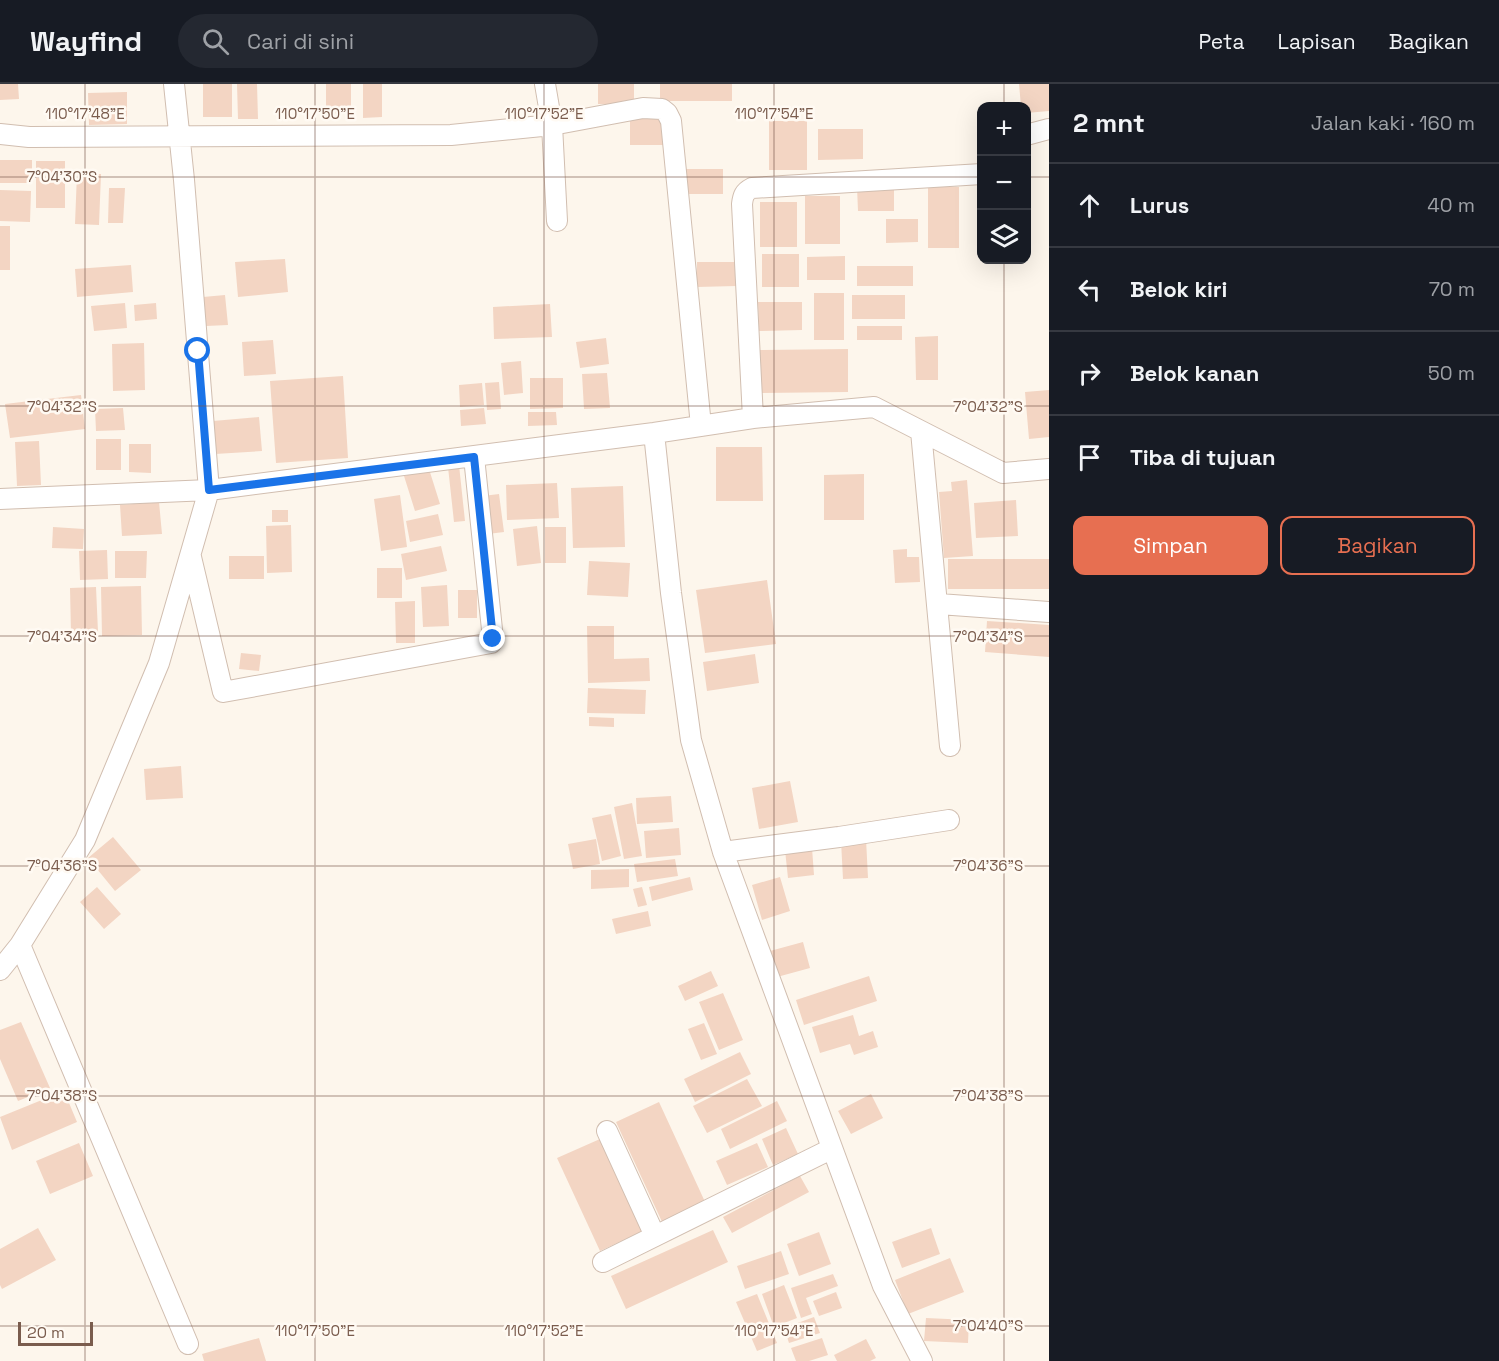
<!DOCTYPE html>
<html lang="id">
<meta charset="utf-8">
<style>
body{margin:0;font-family:"Space Grotesk",sans-serif;background:#242831;color:#f1f3f6}
.controls{position:absolute;right:18px;top:18px;display:grid;overflow:hidden;border-radius:12px;box-shadow:0 6px 24px #0002}
.controls button{width:54px;height:54px;display:grid;place-items:center;padding:0;border:0;border-bottom:2px solid #363941;background:#171b24;color:#f1f3f6;font:30px sans-serif}
.scale{position:absolute;left:18px;bottom:15px;width:75px;box-sizing:border-box;padding-left:6px;border:3px solid #7a5c4d;border-top:0;font-size:16px;line-height:21px;white-space:nowrap;color:#7a5c4d;-webkit-text-stroke:4px #fffaf3;paint-order:stroke}
.stop{position:absolute;width:18px;height:18px;margin:-14px;border:4px solid #1a73e8;border-radius:50%;background:#fff}
.stop.end{background:#1a73e8;border-color:#fff;box-shadow:0 2px 6px #0008}
.list{margin:0;padding:0;list-style:none}
h2{display:flex;justify-content:space-between;align-items:center;height:78px;margin:0;padding:0 24px;font-size:26px}
h2 small{font-size:20px;font-weight:400;color:#9ea1a6}
.list li{display:grid;grid-template-columns:39px 1fr auto;gap:18px;align-items:center;box-sizing:border-box;height:84px;padding:0 24px;border-top:2px solid #363941}
.list b{display:block;font-size:22px;white-space:nowrap}
.list em{font-size:20px;font-style:normal;color:#9ea1a6}
.actions{display:flex;gap:12px;padding:18px 24px}
.actions a{flex:1;padding:14px 0;border:2px solid #e76f51;border-radius:12px;text-align:center;font-size:21px;color:#e76f51}
.actions .main{background:#e76f51;color:#fff}
.icon{flex:none;width:33px;height:33px;fill:none;stroke:currentColor;stroke-width:2;stroke-linecap:round;stroke-linejoin:round}
.map{position:relative;flex:none;width:1049px;height:1277px;overflow:hidden}
header{display:flex;align-items:center;gap:36px;box-sizing:border-box;height:84px;padding:0 30px;background:#171b24;border-bottom:2px solid #363941}
header strong{font-size:28px}
nav{display:flex;gap:33px;margin-inline-start:auto;font-size:21px}
.search{width:420px;height:54px;background:#242831;display:flex;align-items:center;gap:15px;box-sizing:border-box;padding:0 21px;border-radius:33px;color:#9ea1a6;font-size:22px}
main{display:flex}
aside{flex:1;background:#171b24}
.map>svg:first-child{display:block}
.building{fill:#f3d5c3}
.lines{fill:none;stroke-linecap:round;stroke-linejoin:round}
.street-casing{stroke:#d1beb0;stroke-width:22}
.street{stroke:#fff;stroke-width:20}
.route{stroke:#1a73e8;stroke-width:8}
.ticks{fill:none;stroke:#7a5c4d;stroke-width:1.5;stroke-opacity:0.45}
.ticks-label{font-size:15px;text-anchor:middle;fill:#7a5c4d;stroke:#fffaf3;stroke-width:5;stroke-linejoin:round;paint-order:stroke}
</style>
<header>
<strong>Wayfind</strong>
<div class="search"><svg class="icon" aria-label="search" viewBox="0 0 24 24"><circle cx="10" cy="10" r="6"/><path d="M15 15l6 6"/></svg>Cari di sini</div>
<nav><a>Peta</a><a>Lapisan</a><a>Bagikan</a></nav>
</header>
<main>
<div class="map">
<svg width="1049" height="1277" viewBox="0 0 1049 1277">
<rect width="100%" height="100%" fill="#fdf6ec"/>
<!-- building -->
<path class="building" d="M 0,0 L 18,0 L 19,15 L 0,16 Z
M 203,0 L 232,0 L 232,33 L 203,33 Z
M 237,0 L 257,0 L 258,35 L 238,35 Z
M 326,0 L 351,0 L 351,29 L 326,30 Z
M 363,0 L 382,0 L 382,33 L 363,34 Z
M 598,0 L 634,0 L 634,20 L 598,20 Z
M 660,0 L 732,0 L 732,17 L 660,17 Z
M 1019,0 L 1049,0 L 1049,27 L 1026,29 L 1026,22 L 1021,22 Z
M 127,8 L 127,40 L 89,41 L 88,9 Z
M 630,33 L 666,33 L 666,61 L 630,61 Z
M 769,37 L 807,37 L 807,86 L 769,86 Z
M 818,45 L 863,45 L 863,75 L 818,76 Z
M 0,76 L 32,76 L 32,99 L 0,99 Z
M 36,77 L 65,77 L 65,124 L 36,124 Z
M 684,85 L 723,85 L 723,110 L 685,110 Z
M 77,89 L 101,90 L 99,141 L 75,140 Z
M 894,102 L 894,127 L 858,127 L 857,103 Z
M 928,103 L 959,103 L 959,164 L 928,164 Z
M 109,104 L 125,104 L 123,139 L 108,139 Z
M 0,106 L 31,107 L 30,138 L 0,137 Z
M 805,112 L 840,112 L 840,160 L 805,160 Z
M 760,118 L 797,118 L 797,163 L 760,163 Z
M 886,135 L 918,135 L 918,158 L 886,159 Z
M 0,142 L 10,142 L 10,186 L 0,186 Z
M 762,170 L 799,170 L 799,203 L 762,203 Z
M 845,172 L 845,196 L 807,196 L 807,173 Z
M 285,175 L 288,208 L 238,213 L 235,178 Z
M 697,178 L 736,178 L 736,202 L 697,203 Z
M 131,181 L 133,208 L 77,213 L 75,185 Z
M 857,182 L 913,182 L 913,202 L 857,202 Z
M 814,209 L 844,209 L 844,256 L 814,256 Z
M 225,211 L 228,241 L 206,242 L 203,213 Z
M 852,211 L 905,211 L 905,235 L 852,235 Z
M 758,218 L 802,218 L 802,246 L 759,247 Z
M 125,219 L 127,244 L 94,247 L 91,222 Z
M 156,219 L 157,235 L 135,237 L 134,221 Z
M 550,220 L 552,253 L 494,255 L 493,223 Z
M 857,242 L 902,242 L 902,256 L 857,256 Z
M 938,252 L 938,296 L 916,296 L 915,253 Z
M 606,254 L 609,280 L 580,284 L 576,258 Z
M 273,256 L 276,290 L 244,292 L 242,258 Z
M 144,259 L 145,306 L 113,307 L 112,260 Z
M 848,265 L 848,308 L 758,309 L 758,266 Z
M 521,277 L 523,309 L 504,311 L 501,279 Z
M 607,289 L 610,324 L 584,325 L 582,290 Z
M 343,292 L 348,374 L 276,379 L 270,297 Z
M 530,294 L 563,294 L 563,324 L 530,325 Z
M 499,298 L 501,325 L 487,326 L 485,299 Z
M 482,299 L 484,321 L 460,323 L 459,301 Z
M 1049,306 L 1049,353 L 1029,355 L 1025,308 Z
M 81,311 L 85,345 L 10,354 L 5,320 Z
M 123,324 L 125,346 L 96,347 L 95,325 Z
M 484,324 L 486,340 L 461,342 L 460,326 Z
M 528,328 L 556,328 L 557,341 L 528,342 Z
M 259,333 L 262,367 L 215,370 L 213,337 Z
M 96,355 L 121,355 L 121,386 L 96,386 Z
M 39,357 L 41,401 L 17,402 L 15,358 Z
M 129,360 L 151,360 L 151,389 L 129,388 Z
M 716,363 L 762,363 L 763,417 L 716,417 Z
M 459,381 L 465,437 L 454,438 L 448,383 Z
M 429,385 L 440,420 L 415,427 L 404,392 Z
M 864,390 L 864,436 L 824,436 L 824,391 Z
M 967,396 L 973,472 L 944,474 L 939,408 L 952,407 L 951,398 Z
M 557,399 L 559,434 L 507,436 L 506,401 Z
M 623,402 L 625,463 L 573,464 L 571,404 Z
M 499,410 L 504,448 L 488,450 L 483,412 Z
M 400,411 L 407,463 L 381,467 L 374,415 Z
M 1016,416 L 1018,452 L 976,454 L 974,419 Z
M 159,418 L 162,450 L 122,452 L 120,421 Z
M 272,426 L 288,426 L 288,438 L 272,438 Z
M 438,430 L 443,451 L 410,458 L 406,437 Z
M 291,441 L 292,488 L 267,489 L 266,442 Z
M 537,442 L 541,479 L 517,482 L 513,445 Z
M 53,443 L 84,445 L 83,465 L 52,464 Z
M 545,443 L 566,443 L 566,479 L 545,479 Z
M 441,462 L 447,487 L 406,496 L 401,470 Z
M 907,465 L 907,473 L 919,473 L 920,498 L 895,499 L 893,466 Z
M 107,466 L 108,495 L 80,496 L 79,467 Z
M 115,467 L 147,467 L 146,494 L 115,494 Z
M 229,472 L 264,472 L 264,495 L 229,495 Z
M 948,475 L 1049,475 L 1049,505 L 948,505 Z
M 589,477 L 630,479 L 628,513 L 587,511 Z
M 377,484 L 402,484 L 402,514 L 377,514 Z
M 767,496 L 776,560 L 705,569 L 696,506 Z
M 447,501 L 449,542 L 423,543 L 421,503 Z
M 141,502 L 142,551 L 102,552 L 101,503 Z
M 96,503 L 98,548 L 71,549 L 70,504 Z
M 458,506 L 477,506 L 477,534 L 458,534 Z
M 415,517 L 415,559 L 396,559 L 395,518 Z
M 987,537 L 1049,541 L 1049,573 L 985,568 Z
M 587,542 L 614,542 L 614,575 L 649,574 L 650,597 L 588,599 Z
M 241,569 L 261,571 L 259,587 L 239,585 Z
M 755,570 L 759,599 L 707,607 L 703,578 Z
M 588,604 L 646,606 L 645,630 L 587,629 Z
M 589,633 L 614,634 L 614,643 L 589,642 Z
M 181,682 L 183,714 L 146,716 L 144,685 Z
M 790,697 L 798,738 L 759,745 L 752,704 Z
M 671,712 L 673,738 L 637,740 L 636,714 Z
M 632,719 L 642,772 L 624,775 L 614,723 Z
M 611,730 L 621,772 L 602,777 L 592,734 Z
M 679,744 L 681,771 L 646,774 L 644,747 Z
M 113,753 L 141,786 L 115,807 L 88,774 Z
M 596,755 L 600,780 L 573,785 L 568,760 Z
M 866,755 L 868,794 L 843,795 L 841,757 Z
M 812,764 L 814,791 L 788,794 L 785,766 Z
M 675,775 L 678,792 L 637,798 L 634,780 Z
M 629,785 L 629,803 L 591,805 L 591,786 Z
M 690,793 L 693,806 L 652,817 L 649,803 Z
M 780,793 L 790,827 L 762,836 L 752,801 Z
M 97,803 L 121,830 L 104,845 L 80,818 Z
M 642,803 L 647,821 L 638,823 L 633,805 Z
M 648,827 L 651,842 L 616,850 L 612,835 Z
M 803,858 L 810,884 L 777,893 L 770,867 Z
M 711,887 L 718,902 L 685,917 L 678,902 Z
M 869,892 L 877,917 L 804,941 L 796,916 Z
M 723,909 L 743,956 L 719,966 L 699,918 Z
M 853,931 L 859,952 L 873,947 L 878,963 L 854,971 L 850,960 L 820,969 L 812,943 Z
M 21,938 L 50,1004 L 18,1017 L 0,975 L 0,946 Z
M 704,939 L 717,970 L 701,976 L 688,945 Z
M 740,968 L 751,990 L 695,1018 L 684,995 Z
M 747,995 L 762,1022 L 707,1049 L 693,1022 Z
M 64,1007 L 77,1038 L 12,1066 L 0,1033 Z
M 871,1010 L 883,1034 L 851,1050 L 838,1027 Z
M 777,1017 L 787,1037 L 730,1065 L 721,1045 Z
M 659,1018 L 706,1120 L 663,1140 L 616,1038 Z
M 786,1044 L 798,1070 L 773,1081 L 762,1055 Z
M 600,1055 L 643,1147 L 600,1167 L 557,1074 Z
M 79,1059 L 93,1092 L 50,1110 L 36,1077 Z
M 757,1059 L 768,1083 L 727,1101 L 716,1077 Z
M 800,1092 L 809,1108 L 732,1149 L 723,1133 Z
M 38,1144 L 56,1176 L 2,1205 L 0,1201 L 0,1165 Z
M 931,1144 L 940,1170 L 902,1184 L 892,1158 Z
M 713,1146 L 728,1178 L 626,1225 L 611,1192 Z
M 819,1148 L 831,1180 L 799,1192 L 787,1160 Z
M 781,1167 L 789,1190 L 745,1205 L 737,1182 Z
M 950,1174 L 964,1208 L 908,1230 L 895,1196 Z
M 833,1190 L 838,1202 L 806,1214 L 812,1230 L 801,1234 L 791,1204 Z
M 784,1201 L 797,1234 L 774,1243 L 762,1210 Z
M 836,1208 L 842,1224 L 819,1232 L 813,1217 Z
M 757,1210 L 777,1259 L 757,1267 L 736,1218 Z
M 814,1233 L 820,1249 L 789,1259 L 784,1244 Z
M 926,1234 L 969,1236 L 968,1259 L 924,1257 Z
M 259,1254 L 266,1277 L 204,1277 L 202,1270 Z
M 822,1254 L 828,1271 L 809,1277 L 796,1277 L 791,1264 Z
M 866,1255 L 876,1274 L 870,1277 L 837,1277 L 834,1271 Z"/>
<g class="lines">
<defs>
<path id="street" d="M 545,0 L 552,41 L 557,137
M 0,50 L 29,53 L 451,51 L 552,41 L 643,24 L 662,25 L 667,29 L 671,37 L 701,342
M 1026,51 L 1049,45
M 753,334 L 742,120 C 743,112 744,108 752,104 L 982,90
M 921,347 L 950,662
M 654,349 L 671,509 L 691,656 L 723,768 L 883,1202 L 922,1277
M 0,415 L 209,406 L 654,349 L 753,334 L 874,323 L 1003,389 L 1049,385
M 191,473 L 223,608 L 491,559 L 493,555 L 474,373
M 939,520 L 1049,528
M 723,768 L 839,753 L 949,736
M 20,861 L 188,1260
M 0,886 L 20,861 L 85,756 L 159,579 L 209,406 L 184,96 L 174,0
M 607,1047 L 655,1152
M 603,1178 L 831,1065"/>
</defs>
<!-- street casing -->
<use href="#street" class="street-casing"/>
<!-- street -->
<use href="#street" class="street"/>
</g>
<g class="lines">
<!-- route -->
<path class="route" d="M 198,267 L 209,406 L 474,373 L 493,555"/>
</g>
<!-- ticks -->
<path class="ticks" d="M 85,0 L 85,1277M 315,0 L 315,1277M 544,0 L 544,1277M 774,0 L 774,1277M 1004,0 L 1004,22M 0,93 L 982,93M 1026,93 L 1049,93M 1004,176 L 1004,1277M 0,322 L 1049,322M 0,552 L 1049,552M 0,782 L 1049,782M 0,1012 L 1049,1012M 0,1242 L 1049,1242"/>
<g class="ticks-label">
<text x="85" y="35">110°17'48"E</text>
<text x="315" y="35">110°17'50"E</text>
<text x="544" y="35">110°17'52"E</text>
<text x="774" y="35">110°17'54"E</text>
<text x="62" y="98">7°04'30"S</text>
<text x="62" y="328">7°04'32"S</text>
<text x="988" y="328">7°04'32"S</text>
<text x="62" y="558">7°04'34"S</text>
<text x="988" y="558">7°04'34"S</text>
<text x="62" y="787">7°04'36"S</text>
<text x="988" y="787">7°04'36"S</text>
<text x="62" y="1017">7°04'38"S</text>
<text x="988" y="1017">7°04'38"S</text>
<text x="988" y="1247">7°04'40"S</text>
<text x="315" y="1252">110°17'50"E</text>
<text x="544" y="1252">110°17'52"E</text>
<text x="774" y="1252">110°17'54"E</text>
</g>
</svg>
<div class="controls">
<button>+</button>
<button>−</button>
<button><svg class="icon" aria-label="layers" viewBox="0 0 24 24"><path d="M12 4l9 5-9 5-9-5zM3 14l9 5 9-5"/></svg></button>
</div>
<div class="scale">20 m</div>
<div class="stop" style="left:198px;top:267px"></div>
<div class="stop end" style="left:493px;top:555px"></div>
</div>
<aside>
<h2>2 mnt<small>Jalan kaki · 160 m</small></h2>
<ul class="list">
<li><svg class="icon" aria-label="ahead" viewBox="0 0 24 24"><path d="M12 20V5M6 11l6-6 6 6"/></svg><div><b>Lurus</b></div><em>40 m</em></li>
<li><svg class="icon" aria-label="left" viewBox="0 0 24 24"><path d="M17 20v-9H6M10 6l-5 5 5 5"/></svg><div><b>Belok kiri</b></div><em>70 m</em></li>
<li><svg class="icon" aria-label="right" viewBox="0 0 24 24"><path d="M7 20v-9h11M14 6l5 5-5 5"/></svg><div><b>Belok kanan</b></div><em>50 m</em></li>
<li><svg class="icon" aria-label="arrive" viewBox="0 0 24 24"><path d="M6 21V4h12l-3 4 3 4H6"/></svg><div><b>Tiba di tujuan</b></div></li>
</ul>
<div class="actions"><a class="main">Simpan</a><a>Bagikan</a></div>
</aside>
</main>
